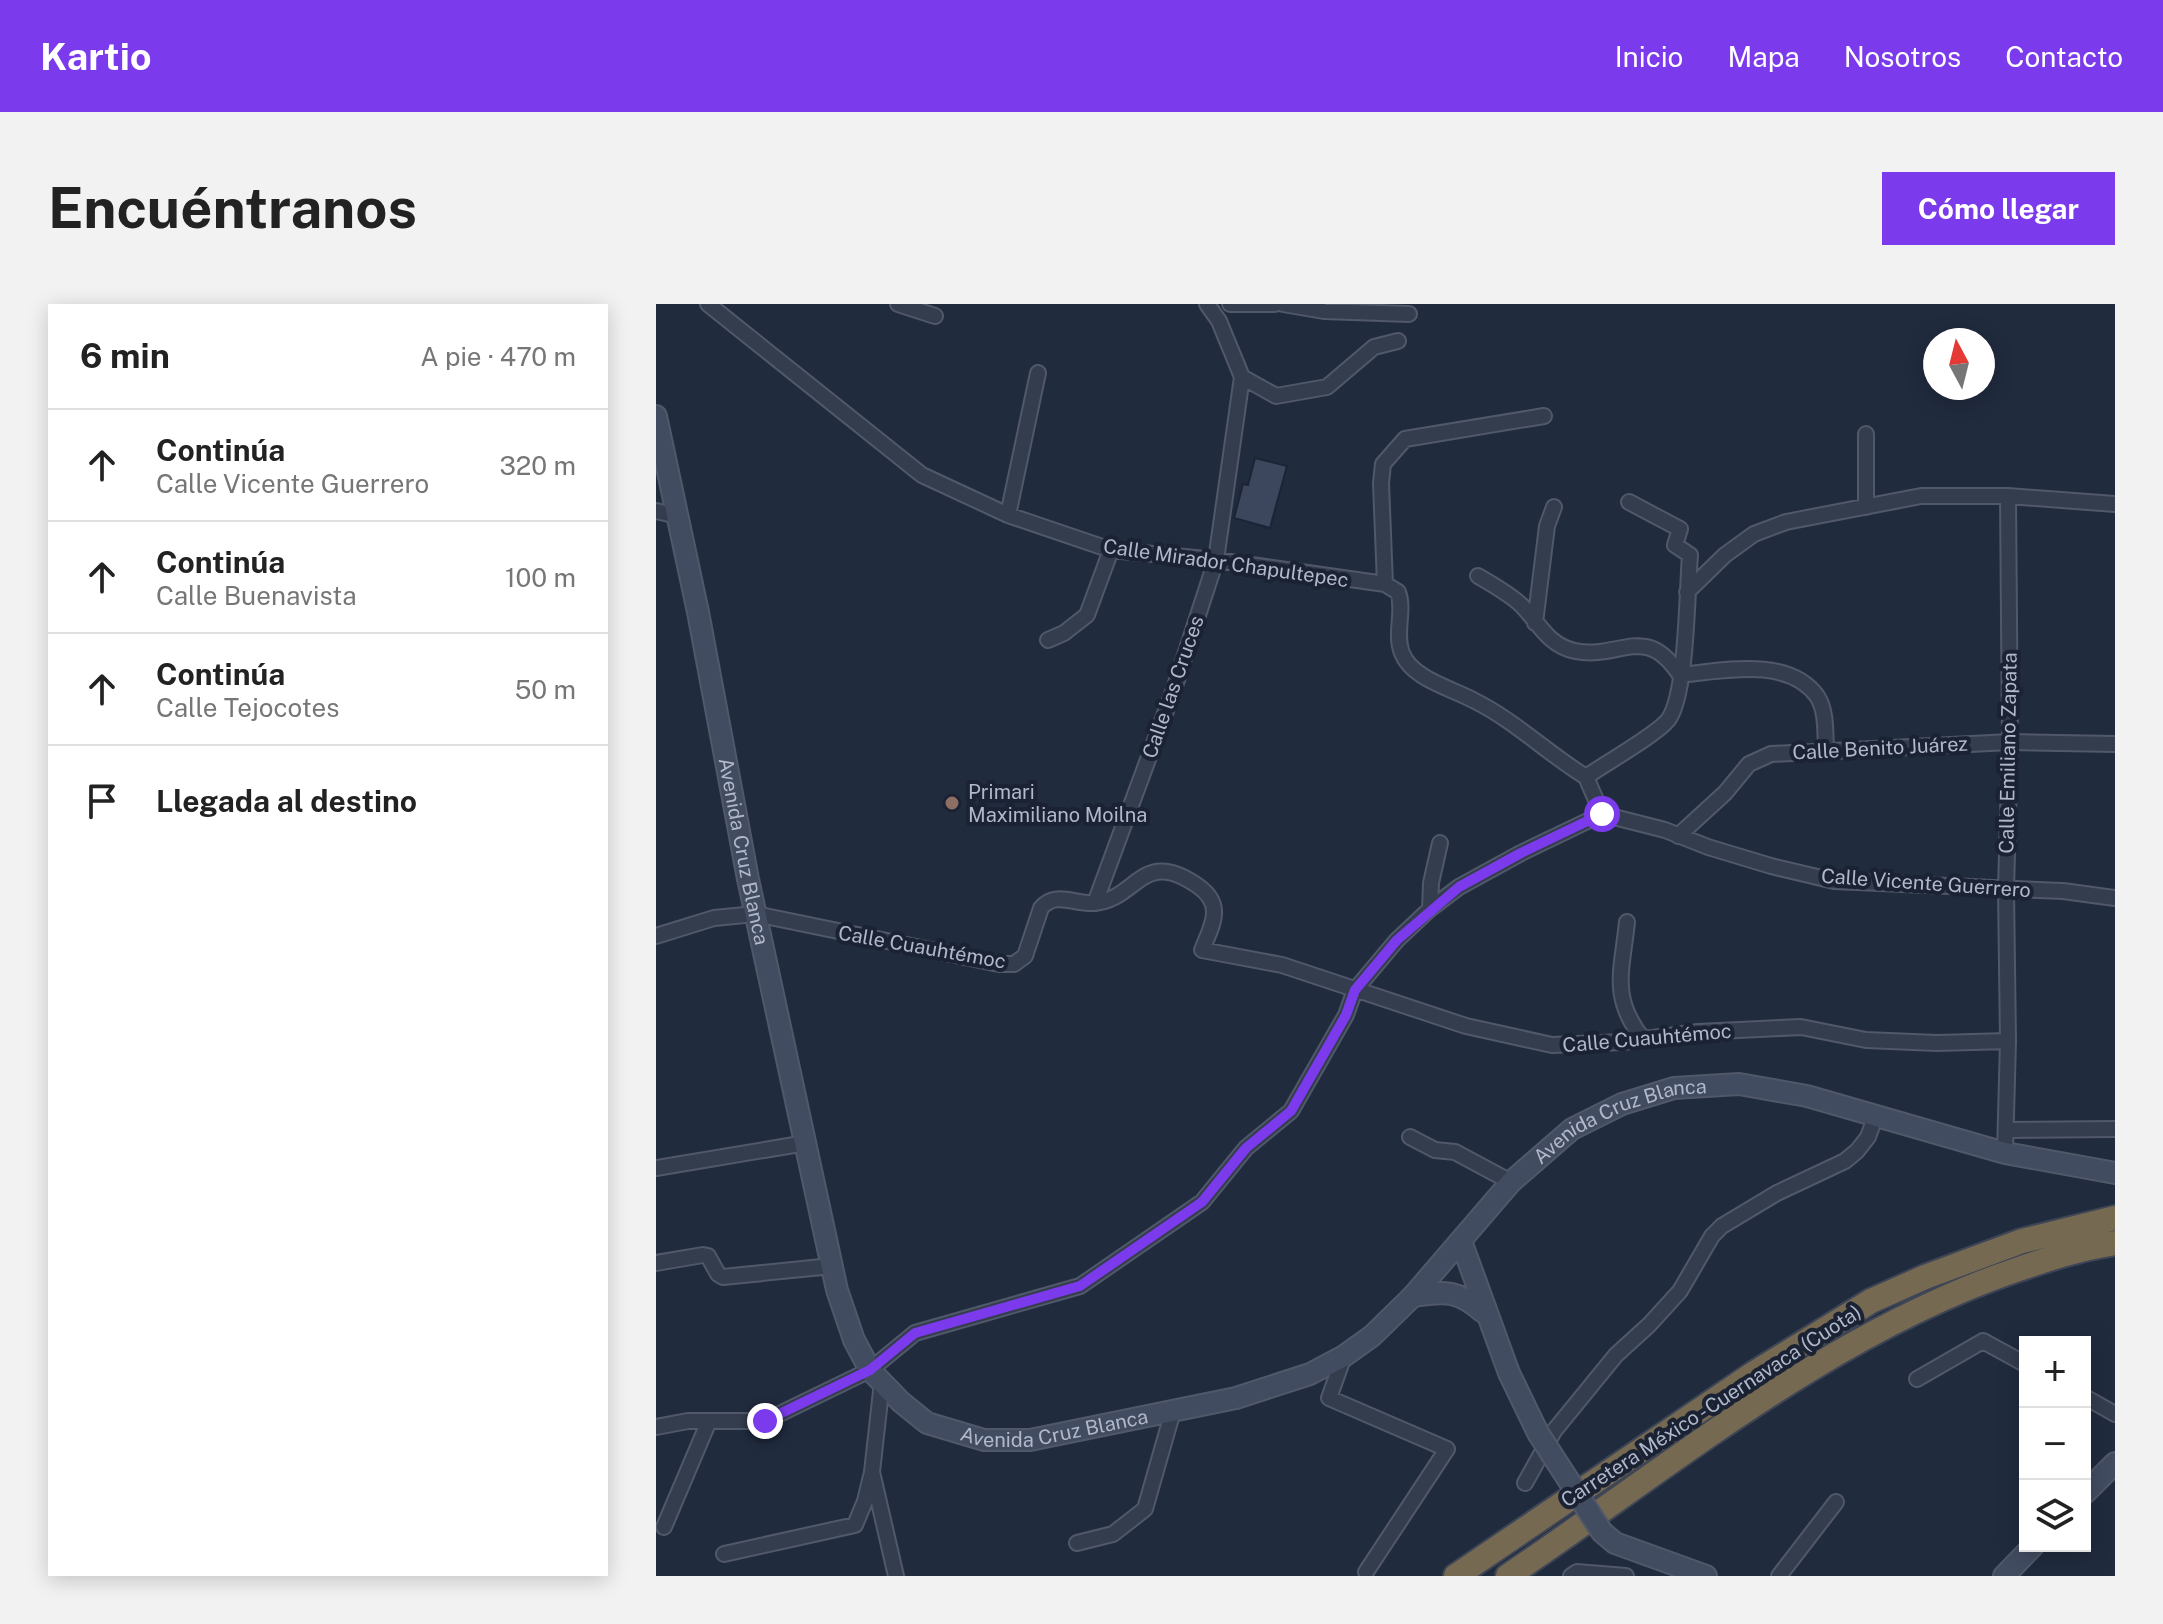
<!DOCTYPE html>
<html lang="es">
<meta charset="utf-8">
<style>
body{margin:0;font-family:"Public Sans",sans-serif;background:#f2f2f2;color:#222}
.controls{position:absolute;right:24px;bottom:24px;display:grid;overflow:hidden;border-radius:0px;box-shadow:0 4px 20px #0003}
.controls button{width:72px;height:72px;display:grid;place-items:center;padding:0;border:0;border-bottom:2px solid #e0e0e0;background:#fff;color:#222;font:40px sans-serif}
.compass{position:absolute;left:1267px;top:24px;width:72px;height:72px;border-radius:50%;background:#fff;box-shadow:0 4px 20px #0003;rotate:353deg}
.stop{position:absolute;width:24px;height:24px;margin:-18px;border:6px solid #7c3aed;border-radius:50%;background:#fff}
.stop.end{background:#7c3aed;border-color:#fff;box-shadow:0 2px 8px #0008}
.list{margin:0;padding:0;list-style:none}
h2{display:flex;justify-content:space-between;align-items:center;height:104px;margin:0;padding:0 32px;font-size:34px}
h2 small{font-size:26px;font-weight:400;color:#767676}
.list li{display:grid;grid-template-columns:52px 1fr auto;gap:24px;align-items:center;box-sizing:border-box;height:112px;padding:0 32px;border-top:2px solid #e0e0e0}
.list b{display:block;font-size:30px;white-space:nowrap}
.list p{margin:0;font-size:26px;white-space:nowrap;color:#767676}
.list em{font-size:26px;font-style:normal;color:#767676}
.icon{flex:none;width:44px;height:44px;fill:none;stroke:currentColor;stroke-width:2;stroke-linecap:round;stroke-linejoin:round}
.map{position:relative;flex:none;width:1459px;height:1272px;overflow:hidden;border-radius:0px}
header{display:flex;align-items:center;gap:48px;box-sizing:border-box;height:112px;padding:0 40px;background:#7c3aed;color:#fff}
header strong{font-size:38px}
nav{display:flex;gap:44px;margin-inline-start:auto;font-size:28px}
.intro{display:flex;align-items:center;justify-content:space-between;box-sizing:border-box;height:192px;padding:0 48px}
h1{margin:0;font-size:56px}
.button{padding:20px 36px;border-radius:0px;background:#7c3aed;color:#fff;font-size:28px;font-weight:700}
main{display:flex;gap:48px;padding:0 48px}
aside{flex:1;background:#fff;border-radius:0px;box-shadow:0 4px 20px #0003}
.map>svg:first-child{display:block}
.building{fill:#3c475e;stroke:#1c2435;stroke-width:2}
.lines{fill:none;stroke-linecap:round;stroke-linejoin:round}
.minor-casing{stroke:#505869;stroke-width:18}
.secondary-casing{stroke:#505869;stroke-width:24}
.motorway-casing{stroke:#3d4556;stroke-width:28}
.minor{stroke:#343d4e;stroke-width:14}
.secondary{stroke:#424c61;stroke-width:20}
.motorway{stroke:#756951;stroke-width:24}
.secondary-bridge-casing{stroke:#505869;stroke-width:24;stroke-linecap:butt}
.secondary-bridge{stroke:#424c61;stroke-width:20}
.route{stroke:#7c3aed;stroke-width:10}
.education-dot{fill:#8d6e63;stroke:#1a2233;stroke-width:3}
.labels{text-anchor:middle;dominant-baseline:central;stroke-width:8;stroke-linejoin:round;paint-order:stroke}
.street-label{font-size:20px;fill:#b0b8c9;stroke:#1a2233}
.poi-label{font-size:20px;fill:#b0b8c9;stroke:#1a2233;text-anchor:start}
</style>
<header>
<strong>Kartio</strong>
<nav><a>Inicio</a><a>Mapa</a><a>Nosotros</a><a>Contacto</a></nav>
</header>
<div class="intro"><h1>Encuéntranos</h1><a class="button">Cómo llegar</a></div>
<main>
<aside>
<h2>6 min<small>A pie · 470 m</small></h2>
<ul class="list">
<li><svg class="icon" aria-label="ahead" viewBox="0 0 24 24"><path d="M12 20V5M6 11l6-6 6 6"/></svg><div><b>Continúa</b><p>Calle Vicente Guerrero</p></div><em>320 m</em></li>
<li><svg class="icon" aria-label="ahead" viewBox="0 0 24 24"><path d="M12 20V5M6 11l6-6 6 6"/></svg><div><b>Continúa</b><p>Calle Buenavista</p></div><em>100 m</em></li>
<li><svg class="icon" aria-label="ahead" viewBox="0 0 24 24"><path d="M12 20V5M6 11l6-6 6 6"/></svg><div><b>Continúa</b><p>Calle Tejocotes</p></div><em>50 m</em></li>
<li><svg class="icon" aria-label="arrive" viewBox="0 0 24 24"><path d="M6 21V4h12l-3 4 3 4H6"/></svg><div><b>Llegada al destino</b></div></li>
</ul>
</aside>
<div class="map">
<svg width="1459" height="1272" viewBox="0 0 1459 1272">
<rect width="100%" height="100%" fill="#202b3e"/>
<!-- building -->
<path class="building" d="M 599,154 L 631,162 L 614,224 L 578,214 L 587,180 L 592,181 Z"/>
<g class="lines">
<defs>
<path id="minor" d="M 52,0 L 266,171 L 352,211 L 455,246 L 560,256 L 729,280 L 742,288 C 749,306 738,330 746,349 C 756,375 795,384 817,396 C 858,416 891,449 930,473
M 242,0 L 279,12
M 551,0 L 563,17 L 586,73
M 574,0 L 619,0
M 627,0 L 668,7 L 753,10
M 586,73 L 620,92 L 671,83 L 718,43 L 742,37
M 1210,130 L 1210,203
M 0,207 L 22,212
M 352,211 L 382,69
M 822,272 C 836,280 850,288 863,299 C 882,316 890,341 919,347 C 965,356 989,318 1024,371
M 729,280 L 725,179 L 727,160 L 749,135 L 888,112
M 1031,288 L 1069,251 L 1098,230 L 1130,218 L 1265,192 L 1352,192 L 1459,200
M 879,319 L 891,222 L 898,203
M 392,336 L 408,329 L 431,311 L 455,246
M 1024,371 C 1066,367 1132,352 1161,392 C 1171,407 1169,430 1170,447
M 946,510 L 930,473 C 948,460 1000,431 1012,416 C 1031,392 1031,286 1034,251 L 1019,241 L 1024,225 L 973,198
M 1022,532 L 1069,489 L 1093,460 L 1115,450 L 1354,438 L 1459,440
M 439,599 L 518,385 L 560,256 L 586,73
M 774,605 L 775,579 L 784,539
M 971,618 C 966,667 954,693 987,735
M 0,632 L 58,614 L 99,610 L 343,660 L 358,660 L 369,652 L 385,604 C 399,587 418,600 437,599 C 481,597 485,542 542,582 C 569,601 556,621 546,646 L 626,661 L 810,722 L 896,741 L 967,738 L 1042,728 L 1145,723 L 1210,736 L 1281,739 L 1352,737
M 1351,826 L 1459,825
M 754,833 L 779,846 L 799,848 L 855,878
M 1349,849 L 1352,737 L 1350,586 L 1354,438 L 1352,192
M 0,864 L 150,839
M 0,959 L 47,951 L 52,952 L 62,970 L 67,973 L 176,962
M 688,1052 L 673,1094 L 791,1145 L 710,1268
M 1261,1075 L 1327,1037 L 1369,1060
M 226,1078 L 216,1168 L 240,1272
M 1429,1093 L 1459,1110
M 0,1123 L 32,1117 L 109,1117 L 214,1066 L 259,1029 L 424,982 L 546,898 L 590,844 L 635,807 L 690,711 L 699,686 L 741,636 L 774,605 L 803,583 L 865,549 L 946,510 L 1009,526 L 1052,543 L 1115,562 L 1178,577 L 1407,587 L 1459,594
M 869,1179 L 898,1127 L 960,1051 L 993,1021 L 1024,987 L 1056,932 L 1066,922 L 1121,889 L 1189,857 L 1201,847 L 1212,833 L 1220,811
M 8,1223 L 53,1117
M 421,1239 L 457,1230 L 489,1205 L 517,1107
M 68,1250 L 199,1221 L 209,1197 L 215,1172
M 915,1272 L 921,1268 L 970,1272
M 1123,1272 L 1180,1198"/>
<g id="secondary">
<path id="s1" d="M 0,112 L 42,308 L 92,575 L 181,986 L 198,1036 L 214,1066 L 245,1098 L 271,1119 L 328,1136 L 374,1136 L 580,1094 L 654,1070 L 688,1052 L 716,1032 L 757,992 L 855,878 L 916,825 L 966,800 L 1018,784 L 1083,780 L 1151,792 L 1349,849 L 1459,869"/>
<path d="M 805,937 L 853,1069 L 882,1129"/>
<path d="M 757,992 C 790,987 802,986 827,1008"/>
<path d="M 1429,1189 L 1459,1159"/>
<path d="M 946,1228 L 959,1239 L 1050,1272"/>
<path d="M 1348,1272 L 1377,1242"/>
</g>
<path id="motorway" d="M 800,1272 L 1097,1070 L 1215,997 L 1269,973 L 1366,937 L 1459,914
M 852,1272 C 1013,1163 1174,1029 1360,966 C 1392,955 1425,944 1459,939"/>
</defs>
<!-- minor casing -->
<use href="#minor" class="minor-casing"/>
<!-- secondary casing -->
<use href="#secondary" class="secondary-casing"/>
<!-- motorway casing -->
<use href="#motorway" class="motorway-casing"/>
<!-- minor -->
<use href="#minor" class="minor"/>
<!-- secondary -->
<use href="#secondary" class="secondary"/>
<!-- motorway -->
<use href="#motorway" class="motorway"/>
<defs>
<path id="secondary-bridge" d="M 882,1129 L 946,1228"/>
</defs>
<!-- secondary-bridge casing -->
<use href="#secondary-bridge" class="secondary-bridge-casing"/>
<!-- secondary-bridge -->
<use href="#secondary-bridge" class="secondary-bridge"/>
</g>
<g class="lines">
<!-- route -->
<path class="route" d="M 109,1117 L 214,1066 L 259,1029 L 424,982 L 546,898 L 590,844 L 635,807 L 690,711 L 699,686 L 741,636 L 803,583 L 865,549 L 946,510"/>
</g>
<!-- markers -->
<circle class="education-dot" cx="296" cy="499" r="8"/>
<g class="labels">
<!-- street labels -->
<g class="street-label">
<text transform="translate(570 259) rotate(8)">Calle Mirador Chapultepec</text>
<text transform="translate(517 383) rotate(-71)">Calle las Cruces</text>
<text transform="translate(1224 444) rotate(-3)">Calle Benito Juárez</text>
<text transform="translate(1352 449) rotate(-89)">Calle Emiliano Zapata</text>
<text stroke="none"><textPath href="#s1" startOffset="444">Avenida Cruz Blanca</textPath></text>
<text transform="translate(1270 579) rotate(4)">Calle Vicente Guerrero</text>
<text transform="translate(266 643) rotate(10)">Calle Cuauhtémoc</text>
<text transform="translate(991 734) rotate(-5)">Calle Cuauhtémoc</text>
<text stroke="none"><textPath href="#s1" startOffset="1860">Avenida Cruz Blanca</textPath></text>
<text transform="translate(1055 1102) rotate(-33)">Carretera México - Cuernavaca (Cuota)</text>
<text stroke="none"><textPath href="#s1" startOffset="1188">Avenida Cruz Blanca</textPath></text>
</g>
<!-- poi labels -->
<g class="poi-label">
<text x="312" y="488">Primari<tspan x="312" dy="23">Maximiliano Moilna</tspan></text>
</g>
</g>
</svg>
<div class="controls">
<button>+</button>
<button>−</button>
<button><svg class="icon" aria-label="layers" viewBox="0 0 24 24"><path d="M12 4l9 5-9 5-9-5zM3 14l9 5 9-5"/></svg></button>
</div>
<svg class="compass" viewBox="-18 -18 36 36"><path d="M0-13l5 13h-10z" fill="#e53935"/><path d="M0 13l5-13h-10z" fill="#767676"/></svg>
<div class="stop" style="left:946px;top:510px"></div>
<div class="stop end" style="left:109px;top:1117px"></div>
</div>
</main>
